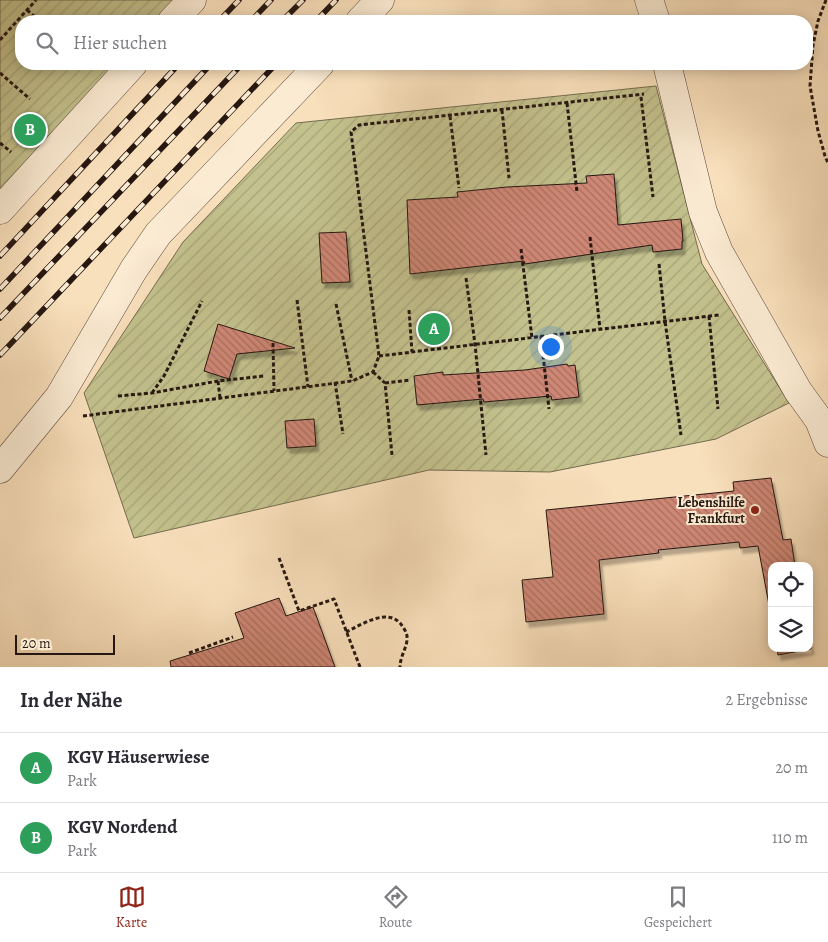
<!DOCTYPE html>
<html lang="de">
<meta charset="utf-8">
<style>
body{margin:0;font-family:Alegreya,serif;background:#f2f2f3;color:#2b2b33}
.controls{position:absolute;right:15px;bottom:15px;display:grid;overflow:hidden;border-radius:10px;box-shadow:0 2px 12px #0003}
.controls button{width:45px;height:45px;display:grid;place-items:center;padding:0;border:0;border-bottom:1px solid #e1e1e2;background:#fff;color:#2b2b33;font:25px sans-serif}
.scale{position:absolute;left:15px;bottom:12px;width:100px;box-sizing:border-box;padding-left:5px;border:2px solid #261711;border-top:0;font-size:14px;line-height:18px;white-space:nowrap;color:#261711;-webkit-text-stroke:4px #fbebd3;paint-order:stroke}
.you{position:absolute;left:550px;top:346px;width:18px;height:18px;margin:-12px;border:4px solid #fff;border-radius:50%;background:#1a73e8;box-shadow:0 0 0 8px #1a73e833}
.badge{display:grid;place-items:center;width:32px;height:32px;border-radius:50%;background:#8f2418;color:#fff;font-size:16px;font-weight:700}
.pin{position:absolute;translate:-50% -50%;border:2px solid #fff;box-shadow:0 1px 5px #0006}
.list{margin:0;padding:0;list-style:none}
h2{display:flex;justify-content:space-between;align-items:center;height:65px;margin:0;padding:0 20px;font-size:21px}
h2 small{font-size:16px;font-weight:400;color:#7c7c81}
.list li{display:grid;grid-template-columns:32px 1fr auto;gap:15px;align-items:center;box-sizing:border-box;height:70px;padding:0 20px;border-top:1px solid #e1e1e2}
.list b{display:block;font-size:19px;white-space:nowrap}
.list p{margin:0;font-size:16px;white-space:nowrap;color:#7c7c81}
.list em{font-size:16px;font-style:normal;color:#7c7c81}
.icon{flex:none;width:28px;height:28px;fill:none;stroke:currentColor;stroke-width:2;stroke-linecap:round;stroke-linejoin:round}
.map{position:relative;flex:none;width:828px;height:667px;overflow:hidden}
.search{position:absolute;background:#fff;box-shadow:0 2px 12px #0003;left:15px;right:15px;top:15px;height:55px;display:flex;align-items:center;gap:12px;box-sizing:border-box;padding:0 18px;border-radius:20px;color:#7c7c81;font-size:19px}
.sheet{height:205px;background:#fff}
nav{display:flex;justify-content:space-around;align-items:center;box-sizing:border-box;height:70px;border-top:1px solid #e1e1e2;background:#fff;font-size:14px;color:#7c7c81}
nav a{display:grid;justify-items:center;gap:2px}
nav .on{color:#8f2418}
.map>svg:first-child{display:block}
.garden{fill:url(#garden-furrows);stroke:#746c4f}
.building{fill:url(#building-back-hatch);stroke:#261711;filter:url(#shadow)}
.lines{fill:none;stroke-linecap:round;stroke-linejoin:round}
.minor-casing{stroke:#5b493c;stroke-width:29}
.path{stroke:#261711;stroke-width:3;stroke-dasharray:4 2.5;stroke-linecap:butt}
.minor{stroke:#fbebd3;stroke-width:28}
.rail-casing{stroke:#261711;stroke-width:5.5}
.rail{stroke:#fbebd3;stroke-width:4;stroke-dasharray:11;stroke-linecap:butt}
.poi-dot{fill:#8f2418;stroke:#fbebd3;stroke-width:2}
.labels{text-anchor:middle;dominant-baseline:central;stroke-width:4;stroke-linejoin:round;paint-order:stroke}
.poi-label{font-size:14px;font-weight:bold;fill:#261711;stroke:#fbebd3;text-anchor:end}
</style>
<div class="map">
<svg width="828" height="667" viewBox="0 0 828 667">
<defs>
<pattern id="garden-furrows" width="10" height="10" patternUnits="userSpaceOnUse" patternTransform="scale(1.25)"><rect width="10" height="10" fill="#c3c18d"/><path d="M-1 1l2-2M0 10L10 0M9 11l2-2" fill="none" stroke="#a7a579"/></pattern>
<pattern id="building-back-hatch" width="6" height="6" patternUnits="userSpaceOnUse" patternTransform="scale(1.25)"><rect width="6" height="6" fill="#ce8674"/><path d="M-1 5l2 2M0 0l6 6M5-1l2 2" fill="none" stroke="#a76d5e"/></pattern>
<filter id="shadow"><feDropShadow dx="3" dy="5.5" stdDeviation="1" flood-color="#0004"/></filter>
</defs>
<rect width="100%" height="100%" fill="#f9e0bc"/>
<filter id="stains"><feTurbulence type="fractalNoise" baseFrequency=".004" numOctaves="4"/><feColorMatrix values="0 0 0 0 .2 0 0 0 0 .09 0 0 0 0 .02 0 0 0 .5 -.17"/></filter>
<radialGradient id="worn" r=".72"><stop offset=".6" stop-color="#630" stop-opacity="0"/><stop offset="1" stop-color="#630" stop-opacity=".3"/></radialGradient>
<!-- garden -->
<path class="garden" d="M 0,0 L 179,0 L 159,21 L 21,21 L 21,64 L 121,64 L 0,196 Z
M 656,86 L 702,264 L 789,403 L 716,439 L 550,472 L 429,470 L 134,538 L 84,393 L 183,242 L 296,123 Z"/>
<!-- building -->
<path class="building" d="M 614,174 L 618,225 L 681,219 L 683,241 L 682,241 L 682,249 L 653,252 L 652,245 L 525,264 L 524,261 L 410,274 L 407,200 L 458,197 L 457,192 L 507,187 L 587,183 L 586,176 Z
M 346,232 L 350,282 L 322,283 L 319,233 Z
M 218,324 L 295,348 L 237,354 L 229,379 L 204,371 Z
M 567,364 L 568,366 L 575,365 L 579,397 L 552,400 L 551,396 L 484,402 L 483,399 L 417,405 L 414,376 L 443,372 L 443,375 L 525,370 Z
M 314,419 L 316,446 L 287,448 L 285,421 Z
M 771,478 L 783,540 L 791,539 L 795,566 L 772,566 L 772,621 L 758,546 L 740,548 L 739,542 L 658,550 L 659,553 L 599,560 L 604,614 L 526,622 L 522,580 L 553,577 L 546,510 L 734,491 L 733,482 Z
M 279,598 L 286,616 L 313,607 L 335,667 L 171,667 L 170,661 L 244,638 L 235,613 Z
M 809,638 L 811,649 L 778,655 L 777,648 L 809,648 Z"/>
<g class="lines">
<defs>
<path id="minor" d="M 649,0 L 656,21
M 172,21 L 192,0
M 360,21 L 380,0
M 667,64 L 703,212 L 719,252 L 798,391 L 819,420 L 828,443
M 0,210 L 133,64
M 0,469 L 59,397 L 134,269 L 158,234 L 320,64"/>
</defs>
<!-- minor casing -->
<use href="#minor" class="minor-casing"/>
<!-- path -->
<path class="path" d="M 826,0 L 818,21 L 813,45 L 810,86 L 818,131 L 825,156 L 828,163
M 27,10 L 40,21
M 0,40 L 36,0
M 0,73 L 30,99
M 641,97 L 653,197
M 567,103 L 577,192
M 502,110 L 509,178
M 450,116 L 459,188
M 0,143 L 11,152
M 590,237 L 600,329
M 521,249 L 532,338
M 659,264 L 665,321 L 681,435
M 466,278 L 475,344 L 486,455
M 297,300 L 308,387
M 336,304 L 352,381
M 409,310 L 412,352
M 709,316 L 718,409
M 541,336 L 549,409
M 273,343 L 274,391
M 379,356 L 719,315
M 373,372 L 385,383 L 392,455
M 335,382 L 343,434
M 385,383 L 410,380
M 152,393 L 164,376 L 202,301
M 118,396 L 152,393 L 218,381
M 220,398 L 218,381 L 264,376
M 83,416 L 352,381 L 373,372 L 379,356 L 351,132 L 359,125 L 644,94
M 279,558 L 299,611 L 334,599 L 360,667
M 346,632 C 361,625 386,608 400,623 C 403,627 407,632 407,637 C 408,646 400,656 400,667
M 189,653 L 233,637"/>
<!-- minor -->
<use href="#minor" class="minor"/>
<defs>
<path id="rail" d="M 219,21 L 239,0
M 251,21 L 271,0
M 282,21 L 303,0
M 316,21 L 336,0
M 0,256 L 179,64
M 0,289 L 211,64
M 0,318 L 242,64
M 0,355 L 276,64"/>
</defs>
<!-- rail casing -->
<use href="#rail" class="rail-casing"/>
<!-- rail -->
<use href="#rail" class="rail"/>
</g>
<!-- markers -->
<circle class="poi-dot" cx="755" cy="510" r="5"/>
<g class="labels">
<!-- poi labels -->
<g class="poi-label">
<text x="745" y="502">Lebenshilfe<tspan x="745" dy="16">Frankfurt</tspan></text>
</g>
</g>
<rect width="100%" height="100%" filter="url(#stains)"/>
<rect width="100%" height="100%" fill="url(#worn)"/>
</svg>
<div class="controls">
<button><svg class="icon" aria-label="locate" viewBox="0 0 24 24"><circle cx="12" cy="12" r="6"/><path d="M12 2v4M12 18v4M2 12h4M18 12h4"/></svg></button>
<button><svg class="icon" aria-label="layers" viewBox="0 0 24 24"><path d="M12 4l9 5-9 5-9-5zM3 14l9 5 9-5"/></svg></button>
</div>
<div class="scale">20 m</div>
<div class="you"></div>
<div class="pin badge" style="left:434px;top:329px;background:#2e9e5b">A</div>
<div class="pin badge" style="left:30px;top:130px;background:#2e9e5b">B</div>
<div class="search"><svg class="icon" aria-label="search" viewBox="0 0 24 24"><circle cx="10" cy="10" r="6"/><path d="M15 15l6 6"/></svg>Hier suchen</div>
</div>
<section class="sheet">
<h2>In der Nähe<small>2 Ergebnisse</small></h2>
<ul class="list">
<li><span class="badge" style="background:#2e9e5b">A</span><div><b>KGV Häuserwiese</b><p>Park</p></div><em>20 m</em></li>
<li><span class="badge" style="background:#2e9e5b">B</span><div><b>KGV Nordend</b><p>Park</p></div><em>110 m</em></li>
</ul>
</section>
<nav>
<a class="on"><svg class="icon" aria-label="map" viewBox="0 0 24 24"><path d="M3 6l6-2 6 2 6-2v14l-6 2-6-2-6 2zM9 4v14M15 6v14"/></svg>Karte</a>
<a><svg class="icon" aria-label="directions" viewBox="0 0 24 24"><path d="M12 3l9 9-9 9-9-9zM9 14v-3h6M13 9l2 2-2 2"/></svg>Route</a>
<a><svg class="icon" aria-label="saved" viewBox="0 0 24 24"><path d="M7 4h10v16l-5-4-5 4z"/></svg>Gespeichert</a>
</nav>
